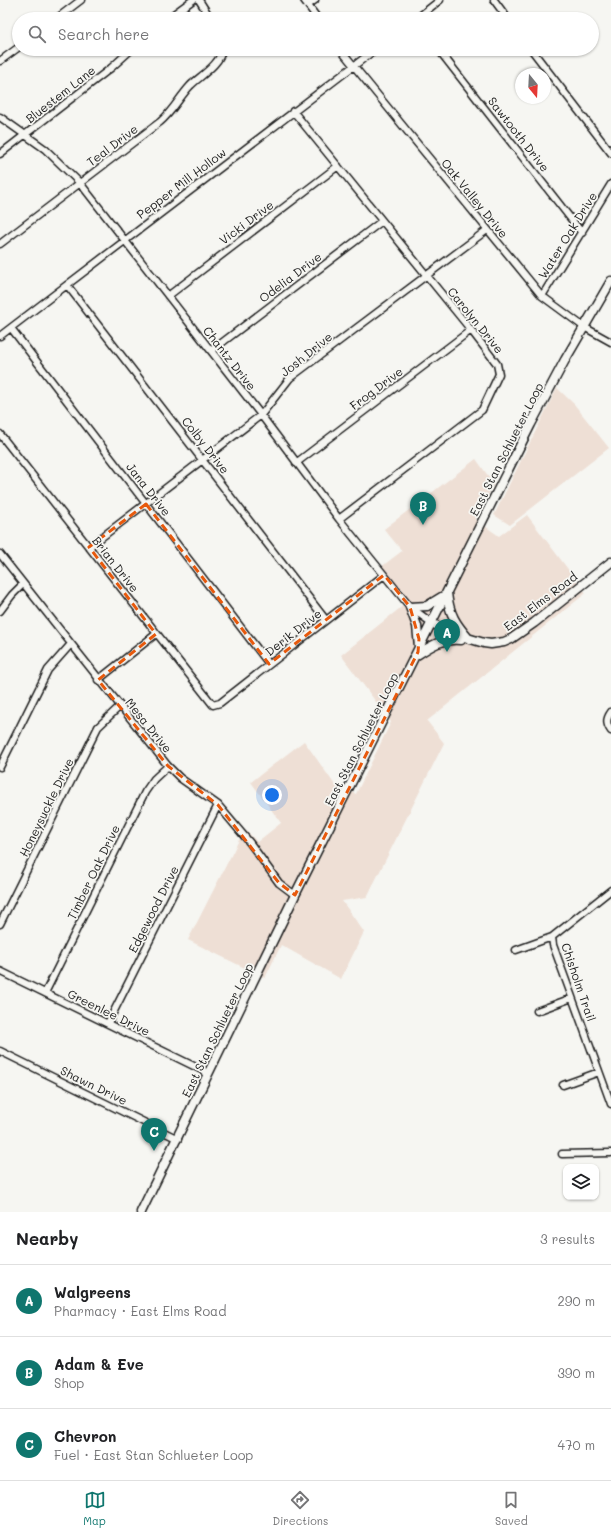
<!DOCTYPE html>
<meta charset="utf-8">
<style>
body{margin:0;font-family:Mali,sans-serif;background:#f2f2f2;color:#202124}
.controls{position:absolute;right:12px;bottom:12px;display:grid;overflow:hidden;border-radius:8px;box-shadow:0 1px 3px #0004}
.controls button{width:36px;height:36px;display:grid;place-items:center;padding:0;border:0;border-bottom:1px solid #e0e0e0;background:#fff;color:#202124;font:20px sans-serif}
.compass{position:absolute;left:515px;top:68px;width:36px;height:36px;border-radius:50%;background:#fff;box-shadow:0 1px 3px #0004;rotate:162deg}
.you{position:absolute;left:272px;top:795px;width:14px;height:14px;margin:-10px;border:3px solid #fff;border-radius:50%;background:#1a73e8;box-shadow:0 0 0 6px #1a73e833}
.badge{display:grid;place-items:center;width:26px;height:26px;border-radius:50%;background:#0f766e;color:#fff;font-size:13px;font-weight:700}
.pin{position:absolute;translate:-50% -33px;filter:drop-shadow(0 1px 2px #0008)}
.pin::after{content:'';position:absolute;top:21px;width:14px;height:12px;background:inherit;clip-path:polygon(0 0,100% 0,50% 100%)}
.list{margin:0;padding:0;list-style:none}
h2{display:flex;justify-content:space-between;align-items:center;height:52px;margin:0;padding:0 16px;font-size:17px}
h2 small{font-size:13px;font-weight:400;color:#757577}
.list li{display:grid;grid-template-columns:26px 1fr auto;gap:12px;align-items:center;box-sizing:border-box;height:72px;padding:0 16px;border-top:1px solid #e0e0e0}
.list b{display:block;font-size:15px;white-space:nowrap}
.list p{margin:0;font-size:13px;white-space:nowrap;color:#757577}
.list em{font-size:13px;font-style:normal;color:#757577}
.icon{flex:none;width:22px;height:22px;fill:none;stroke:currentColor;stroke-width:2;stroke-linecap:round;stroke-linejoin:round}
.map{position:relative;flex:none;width:611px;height:1212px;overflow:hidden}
.search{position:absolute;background:#fff;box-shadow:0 1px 3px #0004;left:12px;right:12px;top:12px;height:44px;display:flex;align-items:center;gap:10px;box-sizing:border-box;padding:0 14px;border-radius:22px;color:#757577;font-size:15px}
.sheet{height:268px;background:#fff}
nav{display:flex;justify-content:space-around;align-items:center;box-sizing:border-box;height:56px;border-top:1px solid #e0e0e0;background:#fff;font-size:11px;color:#757577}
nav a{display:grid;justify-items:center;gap:2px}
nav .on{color:#0f766e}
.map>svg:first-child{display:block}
.built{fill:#eedfd5}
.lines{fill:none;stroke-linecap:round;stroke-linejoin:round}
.minor-casing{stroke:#1c1c1c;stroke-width:9}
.major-casing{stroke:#1c1c1c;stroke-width:11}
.minor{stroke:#f6f6f2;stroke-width:6}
.major{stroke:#f6f6f2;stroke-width:8}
.marked{fill:none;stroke:#e8590c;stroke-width:3;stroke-dasharray:8 5;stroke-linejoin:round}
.labels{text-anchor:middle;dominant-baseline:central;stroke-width:3.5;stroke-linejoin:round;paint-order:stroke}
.street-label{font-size:12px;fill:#1c1c1c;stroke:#f6f6f2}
</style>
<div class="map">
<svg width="611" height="1212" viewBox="0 0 611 1212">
<rect width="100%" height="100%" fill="#f6f6f2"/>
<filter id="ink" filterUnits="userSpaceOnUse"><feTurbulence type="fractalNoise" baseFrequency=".025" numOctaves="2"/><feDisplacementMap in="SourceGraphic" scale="8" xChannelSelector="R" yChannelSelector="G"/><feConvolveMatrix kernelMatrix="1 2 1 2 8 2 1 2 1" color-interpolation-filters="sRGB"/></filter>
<g filter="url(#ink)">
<!-- built -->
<path class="built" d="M 557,388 L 574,404 L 609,448 L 510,525 L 494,515 Z
M 476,459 L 494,484 L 475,519 L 499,536 L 527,515 L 586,593 L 427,721 L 444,743 L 367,897 L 342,901 L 364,932 L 341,979 L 281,945 L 265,978 L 188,940 L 239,840 L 247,831 L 257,842 L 281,823 L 251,782 L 304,741 L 335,785 L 356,794 L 391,722 L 341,655 L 404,605 L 377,570 L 402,551 L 384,529 Z"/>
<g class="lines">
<defs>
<path id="minor" d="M 199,0 L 211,19
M 304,0 L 318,19
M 494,0 L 508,19
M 308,5 L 315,0
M 56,19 L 81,0
M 167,19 L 193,0
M 416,19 L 440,0
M 340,49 L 542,296 L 584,327 L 611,342
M 438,49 L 582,233
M 531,49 L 611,153
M 0,61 L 19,47
M 293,111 L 471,330 L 497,364 L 499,374 L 482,410 L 339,519
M 0,117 L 45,149 L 80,183 L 261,415 L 339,519 L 410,607 L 432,623
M 0,154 L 111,68 L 132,49
M 0,244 L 160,122 C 172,112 179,98 190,86 C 200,76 221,64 222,49
M 67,285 L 326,620
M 168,296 L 338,166
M 542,296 L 611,184
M 11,328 L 269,664
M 0,336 L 376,49
M 211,351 L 382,221
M 0,434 L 213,705 L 220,703 L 384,575
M 296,463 L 471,330
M 89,547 L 261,415 L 290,378 L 487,230
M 0,554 L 168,766 L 180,778 L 218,805 L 250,843 L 279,883 L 295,895
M 0,611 L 12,595 L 23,584
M 98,680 L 156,634
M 611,712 C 606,719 606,724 611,731
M 0,767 L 48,670 L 71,644
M 611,890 L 552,937 L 553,945 L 611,1104
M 0,924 L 98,727 L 119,707
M 516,950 L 552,937
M 0,971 L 208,1073
M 45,993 L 145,792 L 154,779 L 168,766
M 537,1011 L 572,998
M 108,1023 L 218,805
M 0,1051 L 178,1139
M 563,1085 L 599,1072
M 562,1154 L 611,1153"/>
<path id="major" d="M 447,593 C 449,614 456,624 469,639
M 410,607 L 417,626 L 419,647
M 410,607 L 427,606 L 445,595
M 432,623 L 451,633 L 484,643 L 491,644 L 504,642 L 511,639 L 534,623 L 611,562
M 417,655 C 432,645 443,638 461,640
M 141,1212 L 295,895 L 531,424 L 565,360 L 611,281"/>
</defs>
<!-- minor casing -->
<use href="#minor" class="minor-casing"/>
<!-- major casing -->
<use href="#major" class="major-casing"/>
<!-- minor -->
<use href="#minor" class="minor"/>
<!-- major -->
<use href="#major" class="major"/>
</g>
</g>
<!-- marked area -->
<path class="marked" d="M 146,504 L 269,664 L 384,575 L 410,607 L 419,639 L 418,652 L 295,895 L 279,883 L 218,805 L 168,766 L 98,680 L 156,634 L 89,547 Z"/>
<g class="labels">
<!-- street labels -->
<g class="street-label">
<text transform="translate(60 94) rotate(-38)">Bluestem Lane</text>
<text transform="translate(519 134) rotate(52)">Sawtooth Drive</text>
<text transform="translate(112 145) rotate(-37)">Teal Drive</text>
<text transform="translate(181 183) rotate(-37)">Pepper Mill Hollow</text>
<text transform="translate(475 198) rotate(51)">Oak Valley Drive</text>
<text transform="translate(246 222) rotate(-37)">Vicki Drive</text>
<text transform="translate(567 235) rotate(-58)">Water Oak Drive</text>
<text transform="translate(290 277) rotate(-37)">Odelia Drive</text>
<text transform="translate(476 320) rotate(51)">Carolyn Drive</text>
<text transform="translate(306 354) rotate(-39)">Josh Drive</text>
<text transform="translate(230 358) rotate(52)">Chantz Drive</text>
<text transform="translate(376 388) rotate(-37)">Frog Drive</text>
<text transform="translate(206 445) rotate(52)">Colby Drive</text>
<text transform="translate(506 449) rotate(-63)">East Stan Schlueter Loop</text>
<text transform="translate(149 489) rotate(52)">Jana Drive</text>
<text transform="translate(116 564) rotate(52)">Brian Drive</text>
<text transform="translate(540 601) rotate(-37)">East Elms Road</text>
<text transform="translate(293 632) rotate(-38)">Derik Drive</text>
<text transform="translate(149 725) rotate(51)">Mesa Drive</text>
<text transform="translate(361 739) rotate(-63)">East Stan Schlueter Loop</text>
<text transform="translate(46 807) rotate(-64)">Honeysuckle Drive</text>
<text transform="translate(93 872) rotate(-64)">Timber Oak Drive</text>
<text transform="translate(153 909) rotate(-63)">Edgewood Drive</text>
<text transform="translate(579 982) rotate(71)">Chisholm Trail</text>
<text transform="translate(109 1012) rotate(26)">Greenlee Drive</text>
<text transform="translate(217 1030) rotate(-64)">East Stan Schlueter Loop</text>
<text transform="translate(94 1085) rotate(26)">Shawn Drive</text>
</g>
</g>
</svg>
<div class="controls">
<button><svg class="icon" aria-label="layers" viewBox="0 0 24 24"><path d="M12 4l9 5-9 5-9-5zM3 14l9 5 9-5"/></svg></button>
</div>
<svg class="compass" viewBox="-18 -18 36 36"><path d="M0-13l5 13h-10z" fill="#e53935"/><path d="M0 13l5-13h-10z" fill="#757577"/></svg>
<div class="you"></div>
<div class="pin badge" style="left:447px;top:652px">A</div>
<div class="pin badge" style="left:423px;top:525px">B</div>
<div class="pin badge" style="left:154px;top:1151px">C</div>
<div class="search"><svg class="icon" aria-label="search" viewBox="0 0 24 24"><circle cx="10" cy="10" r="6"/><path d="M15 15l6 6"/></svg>Search here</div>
</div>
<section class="sheet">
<h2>Nearby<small>3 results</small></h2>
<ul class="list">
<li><span class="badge">A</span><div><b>Walgreens</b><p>Pharmacy · East Elms Road</p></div><em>290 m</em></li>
<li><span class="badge">B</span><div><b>Adam &amp; Eve</b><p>Shop</p></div><em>390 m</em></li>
<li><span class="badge">C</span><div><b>Chevron</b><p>Fuel · East Stan Schlueter Loop</p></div><em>470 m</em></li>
</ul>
</section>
<nav>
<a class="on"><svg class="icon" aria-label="map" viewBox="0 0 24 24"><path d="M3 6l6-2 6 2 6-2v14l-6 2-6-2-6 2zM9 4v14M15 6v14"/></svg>Map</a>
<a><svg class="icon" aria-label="directions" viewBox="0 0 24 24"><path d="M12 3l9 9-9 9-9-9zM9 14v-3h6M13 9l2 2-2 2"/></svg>Directions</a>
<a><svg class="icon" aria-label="saved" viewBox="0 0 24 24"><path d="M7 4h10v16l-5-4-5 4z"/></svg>Saved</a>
</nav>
